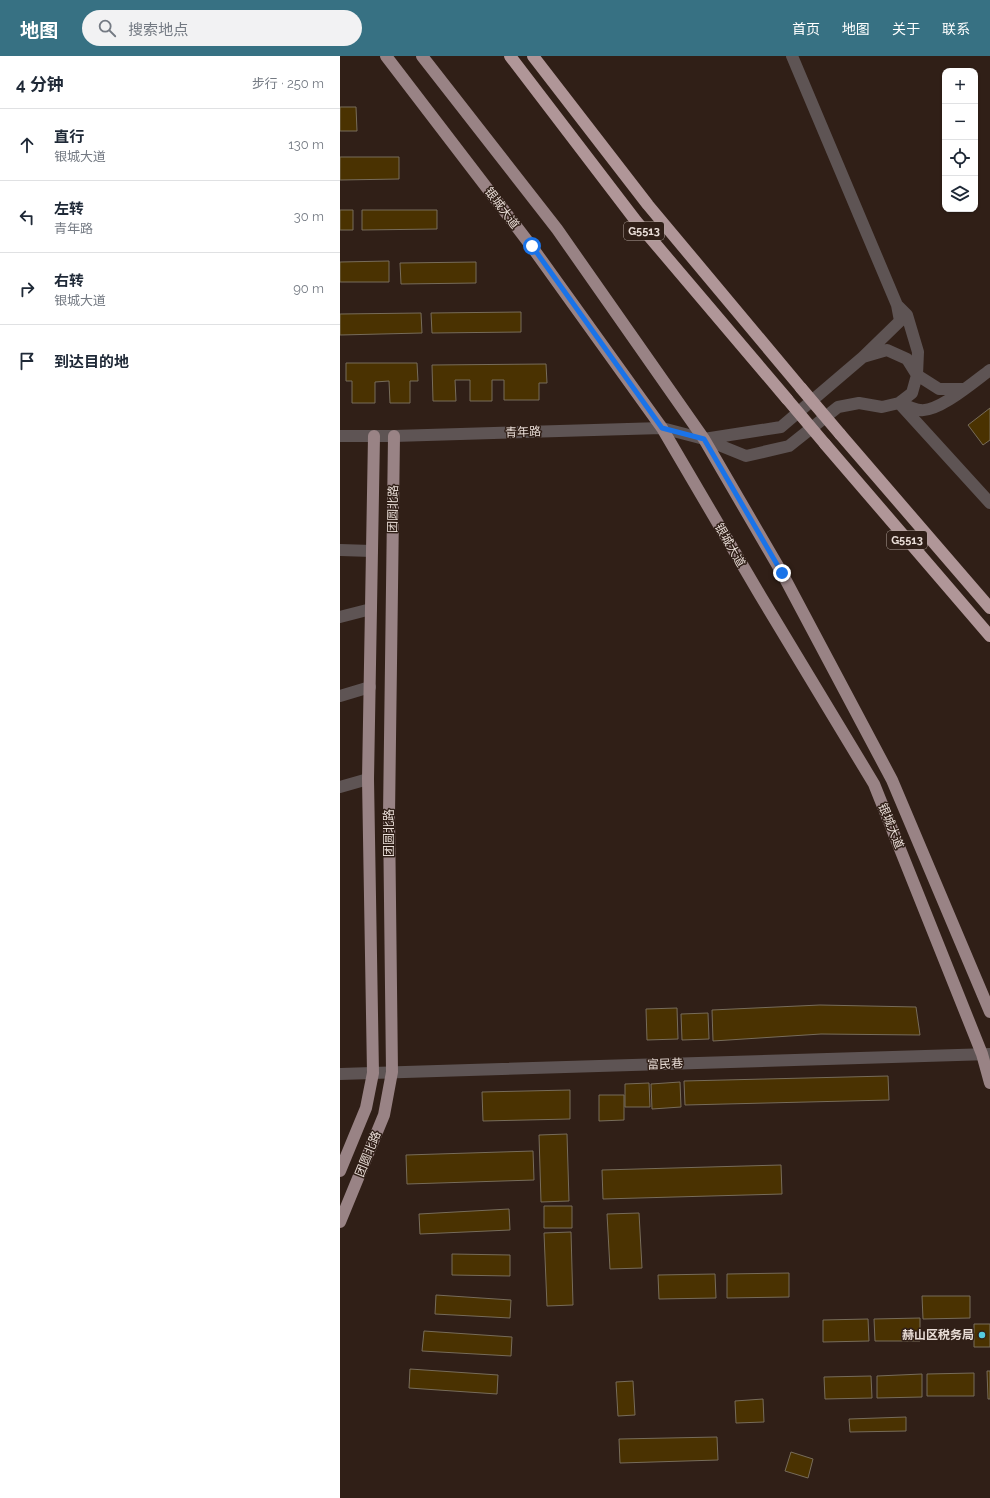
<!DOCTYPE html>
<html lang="zh">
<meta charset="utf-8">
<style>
body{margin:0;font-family:Raleway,"Noto Sans SC",sans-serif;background:#f2f2f3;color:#1f2937}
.controls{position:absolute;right:12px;top:12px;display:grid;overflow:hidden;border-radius:8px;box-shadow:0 1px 3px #0004}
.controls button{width:36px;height:36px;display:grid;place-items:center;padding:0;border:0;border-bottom:1px solid #e0e1e3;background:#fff;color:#1f2937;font:20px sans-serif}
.stop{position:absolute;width:12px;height:12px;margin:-9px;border:3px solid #1a73e8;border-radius:50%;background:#fff}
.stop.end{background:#1a73e8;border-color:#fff;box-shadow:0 1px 4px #0008}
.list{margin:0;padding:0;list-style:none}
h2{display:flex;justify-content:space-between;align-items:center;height:52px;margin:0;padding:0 16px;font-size:17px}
h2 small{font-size:13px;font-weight:400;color:#747a83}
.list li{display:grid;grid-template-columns:26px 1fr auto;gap:12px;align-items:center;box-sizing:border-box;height:72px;padding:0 16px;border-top:1px solid #e0e1e3}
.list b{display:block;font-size:15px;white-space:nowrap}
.list p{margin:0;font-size:13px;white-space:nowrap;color:#747a83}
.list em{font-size:13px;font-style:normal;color:#747a83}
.icon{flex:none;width:22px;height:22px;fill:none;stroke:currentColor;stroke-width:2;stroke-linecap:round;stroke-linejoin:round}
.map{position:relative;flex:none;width:650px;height:1442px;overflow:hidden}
header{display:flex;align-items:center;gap:24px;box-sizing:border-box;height:56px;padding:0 20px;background:#377183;color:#fff}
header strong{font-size:19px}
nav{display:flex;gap:22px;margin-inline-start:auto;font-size:14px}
.search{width:280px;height:36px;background:#f2f2f3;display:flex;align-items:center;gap:10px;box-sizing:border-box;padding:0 14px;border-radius:22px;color:#747a83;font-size:15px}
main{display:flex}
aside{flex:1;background:#fff}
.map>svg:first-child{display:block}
.building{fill:#4a3201;stroke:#776c5a}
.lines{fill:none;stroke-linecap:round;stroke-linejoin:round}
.minor{stroke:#5e5454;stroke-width:12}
.major{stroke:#998385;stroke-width:12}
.highway{stroke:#b09698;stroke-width:12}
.highway-bridge{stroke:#b09698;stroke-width:12}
.route{stroke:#1a73e8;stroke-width:5}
.poi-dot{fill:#55cadf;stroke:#301f17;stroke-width:1.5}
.labels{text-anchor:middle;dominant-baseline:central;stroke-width:3;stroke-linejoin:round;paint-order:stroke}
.shield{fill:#301f17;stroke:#b2a49d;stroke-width:1}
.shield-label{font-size:11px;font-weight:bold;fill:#e9ddd7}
.street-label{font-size:12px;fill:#e9ddd7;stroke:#301f17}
.poi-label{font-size:12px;font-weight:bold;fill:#e9ddd7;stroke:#301f17;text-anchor:end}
</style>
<header>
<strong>地图</strong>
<div class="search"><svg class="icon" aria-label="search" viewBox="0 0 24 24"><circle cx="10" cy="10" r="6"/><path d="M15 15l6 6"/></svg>搜索地点</div>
<nav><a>首页</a><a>地图</a><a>关于</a><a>联系</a></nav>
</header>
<main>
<aside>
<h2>4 分钟<small>步行 · 250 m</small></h2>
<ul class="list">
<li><svg class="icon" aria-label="ahead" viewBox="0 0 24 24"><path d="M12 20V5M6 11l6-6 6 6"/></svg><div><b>直行</b><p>银城大道</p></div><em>130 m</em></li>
<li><svg class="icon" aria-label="left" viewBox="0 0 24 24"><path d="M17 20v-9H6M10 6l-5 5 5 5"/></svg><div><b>左转</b><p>青年路</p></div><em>30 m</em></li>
<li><svg class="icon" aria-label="right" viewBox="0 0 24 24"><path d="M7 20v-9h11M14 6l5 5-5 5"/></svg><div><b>右转</b><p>银城大道</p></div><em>90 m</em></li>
<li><svg class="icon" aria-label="arrive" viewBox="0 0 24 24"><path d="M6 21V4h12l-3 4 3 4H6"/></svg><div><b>到达目的地</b></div></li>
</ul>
</aside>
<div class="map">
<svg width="650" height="1442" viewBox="0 0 650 1442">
<rect width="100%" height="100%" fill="#301f17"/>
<!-- building -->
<path class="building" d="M 0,51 L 16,51 L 17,75 L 0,75 Z
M 0,101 L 59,101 L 59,123 L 0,124 Z
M 0,154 L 13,154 L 13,174 L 0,174 Z
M 22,154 L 97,154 L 97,173 L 22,174 Z
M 49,205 L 49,226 L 0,226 L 0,206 Z
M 136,206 L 136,227 L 61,228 L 60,207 Z
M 181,256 L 181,276 L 92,277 L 91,257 Z
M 81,257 L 82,277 L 0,279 L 0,258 Z
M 6,307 L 77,307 L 78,325 L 70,325 L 70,347 L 50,347 L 49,325 L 35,326 L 35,347 L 12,347 L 12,325 L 6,325 Z
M 206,308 L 207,327 L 199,327 L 199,344 L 164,344 L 164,324 L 152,324 L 152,345 L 130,345 L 130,324 L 115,324 L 116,345 L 93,345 L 92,309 Z
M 650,352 L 650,384 L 643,389 L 628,369 Z
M 480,949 L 576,951 L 580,979 L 481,978 L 373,985 L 372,954 Z
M 337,952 L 338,983 L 307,984 L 306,953 Z
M 368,957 L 369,983 L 342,984 L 341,958 Z
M 548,1020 L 549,1044 L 345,1049 L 344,1025 Z
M 340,1026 L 341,1051 L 312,1053 L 311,1028 Z
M 309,1027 L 310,1051 L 285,1051 L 285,1028 Z
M 230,1034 L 230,1063 L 143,1065 L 142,1036 Z
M 259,1039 L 284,1039 L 284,1064 L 259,1065 Z
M 227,1078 L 229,1145 L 201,1146 L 199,1079 Z
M 193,1095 L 194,1124 L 67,1128 L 66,1099 Z
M 441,1109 L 442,1138 L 263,1143 L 262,1114 Z
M 204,1150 L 232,1150 L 232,1172 L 204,1172 Z
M 169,1153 L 170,1174 L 80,1178 L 79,1158 Z
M 299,1157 L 302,1212 L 270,1213 L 267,1158 Z
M 231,1176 L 233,1249 L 207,1250 L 204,1177 Z
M 112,1198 L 170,1199 L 170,1220 L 112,1219 Z
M 449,1217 L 449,1241 L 387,1242 L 387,1218 Z
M 375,1218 L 376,1242 L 319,1243 L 318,1219 Z
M 96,1239 L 171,1244 L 170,1262 L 95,1258 Z
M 582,1240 L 630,1240 L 630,1262 L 583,1263 Z
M 580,1262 L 580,1285 L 535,1285 L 534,1263 Z
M 528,1263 L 529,1285 L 483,1286 L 483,1264 Z
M 634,1268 L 650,1268 L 650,1291 L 634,1291 Z
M 84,1275 L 172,1281 L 171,1300 L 82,1295 Z
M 70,1313 L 158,1319 L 157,1338 L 69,1332 Z
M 647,1315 L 650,1315 L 650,1343 L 648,1343 Z
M 634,1317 L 634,1340 L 587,1340 L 587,1318 Z
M 582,1318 L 582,1341 L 537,1342 L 537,1320 Z
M 531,1320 L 532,1342 L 485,1343 L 484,1321 Z
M 293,1325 L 295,1359 L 278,1360 L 276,1326 Z
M 423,1343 L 424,1366 L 396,1367 L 395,1345 Z
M 566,1361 L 566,1375 L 510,1376 L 509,1363 Z
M 377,1381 L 378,1404 L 280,1407 L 279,1383 Z
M 451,1396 L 473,1403 L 468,1422 L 445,1415 Z"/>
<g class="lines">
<!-- minor -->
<path class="minor" d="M 452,0 L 557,249 L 560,265 L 523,301 L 441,371 L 364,383 L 406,400 L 449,390 L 498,351 L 519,347 L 542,351 L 559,347 L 572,337 L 577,319 L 567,303 L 547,294 L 523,301
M 557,249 L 567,259 L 578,296 L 577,319 L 599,333 L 625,333
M 650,314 C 635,325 598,357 580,354 C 573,353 566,349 559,347 L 650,447
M 0,380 L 54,380 L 322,372 L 364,383
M 0,494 L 32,495
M 0,561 L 31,553
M 0,640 L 30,631
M 0,731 L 28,723
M 0,1018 L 650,998"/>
<!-- major -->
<path class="major" d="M 46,0 L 192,191 L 322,372 L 420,539 L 534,728 L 642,998 L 650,1027
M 82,0 L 217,173 L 364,383 L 442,517 L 552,724 L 650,956
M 0,1115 L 26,1052 L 33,1017 L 28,723 L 34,380
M 0,1166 L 44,1059 L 52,1016 L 49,759 L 54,380"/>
<!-- highway -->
<path class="highway" d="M 170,0 L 296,165 L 447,343
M 193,0 L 308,149 L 461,332
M 500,378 L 650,552
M 485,388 L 650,580"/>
<!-- highway-bridge -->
<path class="highway-bridge" d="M 461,332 L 500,378
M 447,343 L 485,388"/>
</g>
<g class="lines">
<!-- route -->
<path class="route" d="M 192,190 L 322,372 L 364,383 L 442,517"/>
</g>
<!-- markers -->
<circle class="poi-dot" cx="642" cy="1279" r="4"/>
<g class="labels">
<!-- shield labels -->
<g class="shield">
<rect x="284" y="166" width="40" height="18" rx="3"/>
<rect x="547" y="475" width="40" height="18" rx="3"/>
</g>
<g class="shield-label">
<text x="304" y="175">G5513</text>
<text x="567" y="484">G5513</text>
</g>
<!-- street labels -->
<g class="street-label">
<text transform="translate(162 152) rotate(53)">银城大道</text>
<text transform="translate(183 376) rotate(-2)">青年路</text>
<text transform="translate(53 453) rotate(-89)">团圆北路</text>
<text transform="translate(390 489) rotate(60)">银城大道</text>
<text transform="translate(551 770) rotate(68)">银城大道</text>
<text transform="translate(49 777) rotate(-90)">团圆北路</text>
<text transform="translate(325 1008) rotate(-2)">富民巷</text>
<text transform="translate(28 1098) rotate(-68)">团圆北路</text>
</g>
<!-- poi labels -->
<g class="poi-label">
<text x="634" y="1279">赫山区税务局</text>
</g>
</g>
</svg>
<div class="controls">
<button>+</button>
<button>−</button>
<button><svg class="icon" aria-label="locate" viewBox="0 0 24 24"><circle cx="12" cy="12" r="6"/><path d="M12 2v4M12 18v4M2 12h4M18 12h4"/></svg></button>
<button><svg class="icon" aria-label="layers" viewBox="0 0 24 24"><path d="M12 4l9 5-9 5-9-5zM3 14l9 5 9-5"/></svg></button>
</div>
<div class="stop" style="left:192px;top:190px"></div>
<div class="stop end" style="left:442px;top:517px"></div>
</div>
</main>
